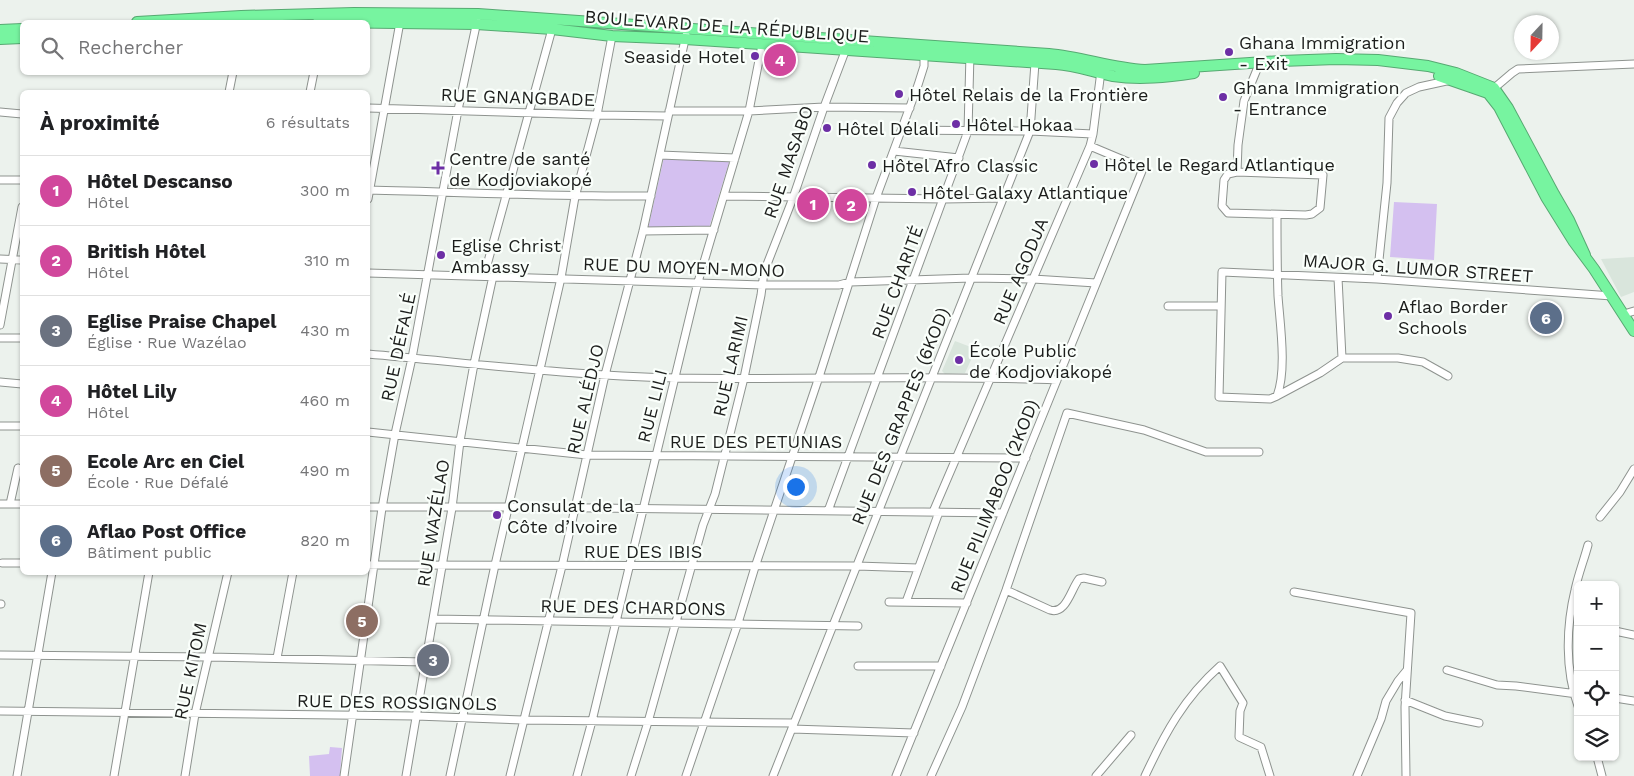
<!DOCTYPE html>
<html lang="fr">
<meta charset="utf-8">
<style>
body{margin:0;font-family:"Work Sans",sans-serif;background:#f6f6f6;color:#202124}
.controls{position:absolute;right:15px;bottom:15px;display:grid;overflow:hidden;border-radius:8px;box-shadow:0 1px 4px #0004}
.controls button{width:45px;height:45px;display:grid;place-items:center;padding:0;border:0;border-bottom:1px solid #e0e0e0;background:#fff;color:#202124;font:25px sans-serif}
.compass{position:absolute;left:1514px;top:15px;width:45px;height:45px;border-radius:50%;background:#fff;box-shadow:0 1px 4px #0004;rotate:202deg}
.you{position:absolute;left:795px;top:486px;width:18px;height:18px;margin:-12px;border:4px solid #fff;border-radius:50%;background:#1a73e8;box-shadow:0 0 0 8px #1a73e833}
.badge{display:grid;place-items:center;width:32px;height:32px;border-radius:50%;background:#d93025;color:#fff;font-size:16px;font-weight:700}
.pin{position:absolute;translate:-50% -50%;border:2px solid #fff;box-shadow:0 1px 5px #0006}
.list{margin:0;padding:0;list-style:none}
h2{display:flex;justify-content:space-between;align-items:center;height:65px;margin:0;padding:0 20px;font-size:21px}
h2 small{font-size:16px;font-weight:400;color:#757577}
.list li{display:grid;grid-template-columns:32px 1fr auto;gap:15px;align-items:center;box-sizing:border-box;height:70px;padding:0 20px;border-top:1px solid #e0e0e0}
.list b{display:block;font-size:19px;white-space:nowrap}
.list p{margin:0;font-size:16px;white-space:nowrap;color:#757577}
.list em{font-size:16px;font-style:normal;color:#757577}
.icon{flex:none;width:28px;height:28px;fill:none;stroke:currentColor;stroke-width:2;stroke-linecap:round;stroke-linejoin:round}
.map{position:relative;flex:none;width:1634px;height:776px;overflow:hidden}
.search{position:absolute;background:#fff;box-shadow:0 1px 4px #0004;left:20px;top:20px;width:350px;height:55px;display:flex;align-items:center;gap:12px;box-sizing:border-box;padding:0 18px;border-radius:8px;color:#757577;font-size:19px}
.panel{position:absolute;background:#fff;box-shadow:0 1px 4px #0004;left:20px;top:90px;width:350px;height:485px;border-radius:8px}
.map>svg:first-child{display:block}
.built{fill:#d9e5dc}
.green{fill:#d4c0f0}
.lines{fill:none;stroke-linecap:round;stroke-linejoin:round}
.minor-casing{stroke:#8e938f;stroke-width:9}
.highway-casing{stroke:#57a972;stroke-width:12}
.minor{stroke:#fff;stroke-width:7}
.highway{stroke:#77f4a0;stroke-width:10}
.poi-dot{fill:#6d2fa5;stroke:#fafffb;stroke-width:2}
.labels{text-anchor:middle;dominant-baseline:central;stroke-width:4.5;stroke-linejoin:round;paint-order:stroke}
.street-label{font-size:18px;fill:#1c1e1c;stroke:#fafffb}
.poi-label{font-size:18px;fill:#1c1e1c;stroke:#fafffb;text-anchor:start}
</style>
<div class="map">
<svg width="1634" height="776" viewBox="0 0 1634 776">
<rect width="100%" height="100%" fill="#ecf2ed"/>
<!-- built -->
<path class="built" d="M 1634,257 L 1634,292 L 1621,297 L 1601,259 Z
M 955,341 L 976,349 L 965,373 L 945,374 L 942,371 Z"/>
<!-- green -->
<path class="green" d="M 664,157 L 730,159 L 709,228 L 648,229 Z
M 1394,202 L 1437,204 L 1434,260 L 1390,257 Z
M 330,747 L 342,748 L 340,776 L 310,776 L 309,756 L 329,754 Z"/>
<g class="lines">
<defs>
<path id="minor" d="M 1492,90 L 1512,73 L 1518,69 L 1634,64
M 229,92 L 233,72
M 310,92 L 314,72
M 368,108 L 597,115 L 668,116
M 669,111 L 749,111 L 824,107 L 910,108
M 0,112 L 22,114
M 902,130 L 1030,131 L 1093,134
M 894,151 L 959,158
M 660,155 L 735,158
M 1237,172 L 1228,174 L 1224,180 L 1222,206 L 1228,213 L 1306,215 L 1312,214 L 1320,208 L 1323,175 L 1237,172 L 1238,145 L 1244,101 L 1260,62
M 0,180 L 22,180
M 368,190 C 462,192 556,197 651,196
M 724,196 L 944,199 L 1003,198
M 368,199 L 400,22
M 1277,215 C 1277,242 1277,269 1278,296 C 1280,324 1287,370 1277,396 L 1270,399 L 1219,397 L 1222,272 C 1274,274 1326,277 1377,279 L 1612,296
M 643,231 L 714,230
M 0,259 L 22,260
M 368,273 L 763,285 L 839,285 L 850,282 L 971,278 L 1033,279 L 1096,283
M 484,276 L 552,29
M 1338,278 L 1342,358
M 1377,279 L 1387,183 L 1389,118 L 1397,103 L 1406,93 L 1419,87 L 1451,80
M 1168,306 L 1221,306
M 1624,314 L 1634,311
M 0,325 L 22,207
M 0,338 L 22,338
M 368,354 C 470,363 573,376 676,378 C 803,380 930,375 1057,380
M 0,382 L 22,384
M 1277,396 L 1320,373 L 1342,358 L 1398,358 L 1423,362 L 1448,376
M 0,426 L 22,426
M 368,432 L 587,455 L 1026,458
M 0,504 L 22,504
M 10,504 L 18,468
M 368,507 L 510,507 L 1003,513
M 828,511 L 968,131 L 970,54
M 933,512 L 1090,146 L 1093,134 L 1101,71
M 1600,517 L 1620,492 L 1634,469
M 2,563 L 22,563
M 368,565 L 857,566 L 918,568
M 1006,590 L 1050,610 C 1066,615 1071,589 1079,579 L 1084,578 L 1102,582
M 1294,592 L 1411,613 L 1405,707 L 1406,776
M 889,602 L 967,603
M 906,602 L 939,512
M 0,604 L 1,604
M 433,619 L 858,626
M 1615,631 L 1634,635
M 0,655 L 209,657 L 424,662
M 277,658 L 293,572
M 858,666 L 941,666
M 1447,670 L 1497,685 L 1516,686 L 1577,694
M 1615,698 L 1634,701
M 1405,700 L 1445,716 L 1479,723
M 1578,706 C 1565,670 1566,627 1575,590 C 1578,575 1584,560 1588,545
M 0,711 L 416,716 L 523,720 L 794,723
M 792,729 L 914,733
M 1597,757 L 1602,776
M 17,776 L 52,572
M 114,776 L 149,572
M 185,776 L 195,714 L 228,572
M 344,776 L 382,508 L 395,434 L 412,358 L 458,110 L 477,21
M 406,776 L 452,508 L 460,441 L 474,364 L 493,276
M 450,776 L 495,565 L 561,278 L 575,197 L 597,115 L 612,36
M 510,776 L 562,566 L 605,375 L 643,231 L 686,35
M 577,776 L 592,721 L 698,282 L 749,111 L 762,45
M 631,776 L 648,722 L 703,525 L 715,494 L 744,378 L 761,295 L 764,272 L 793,198 L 824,107 L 846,49
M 686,776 L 738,623 L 755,567 L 819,377 L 876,198 L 918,85 L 924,66 L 924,53
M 773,776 L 1030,131 L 1035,63
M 896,776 L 1142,171 L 1140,167 L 1090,146
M 931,776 L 962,707 L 1006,590 L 1067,413 L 1144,430 L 1206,452 L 1259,452
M 1096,776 L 1131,735
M 1145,776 C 1165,733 1184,698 1220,666 L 1243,703 L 1240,711 L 1239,737 L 1261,747 L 1270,776
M 1357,776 L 1381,719 L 1386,701 L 1398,681 L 1407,670"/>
<path id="highway" d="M 137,22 L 241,16 L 354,13 L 478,14 L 1049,54 C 1082,57 1112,68 1145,70 L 1281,61 L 1336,59 L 1378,60 L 1428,66 L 1456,73 L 1494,88 L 1508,108 L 1554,194 L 1569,220 L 1585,255
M 318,22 L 476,24 L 552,29 L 612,36 L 685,39 L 1056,64 C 1075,65 1093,72 1113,76 C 1140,80 1167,77 1194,73
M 0,30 L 22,29
M 0,39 L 22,38
M 1439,76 L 1488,93 L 1499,107 L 1546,197 L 1574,242 L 1594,269 L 1634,331"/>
</defs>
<!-- minor casing -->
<use href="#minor" class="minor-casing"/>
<!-- highway casing -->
<use href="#highway" class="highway-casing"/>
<!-- minor -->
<use href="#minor" class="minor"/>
<!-- highway -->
<use href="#highway" class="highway"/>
</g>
<!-- markers -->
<g class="poi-dot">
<circle cx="1229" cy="52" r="5"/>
<circle cx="755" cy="56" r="5"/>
<circle cx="899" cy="94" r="5"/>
<circle cx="1223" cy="97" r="5"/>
<circle cx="956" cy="124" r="5"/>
<circle cx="827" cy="128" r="5"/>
<circle cx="1094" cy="164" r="5"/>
<circle cx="872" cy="165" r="5"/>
<path d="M435.5 160.5h5v5h5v5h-5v5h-5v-5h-5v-5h5z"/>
<circle cx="912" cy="192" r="5"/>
<circle cx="441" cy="255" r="5"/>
<circle cx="1388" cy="316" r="5"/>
<circle cx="959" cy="360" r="5"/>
<circle cx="497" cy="515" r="5"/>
</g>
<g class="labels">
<!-- street labels -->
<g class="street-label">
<text transform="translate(727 26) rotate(4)">BOULEVARD DE LA RÉPUBLIQUE</text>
<text transform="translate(518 97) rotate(2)">RUE GNANGBADE</text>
<text transform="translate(788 162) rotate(-71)">RUE MASABO</text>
<text transform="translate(684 267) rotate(2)">RUE DU MOYEN-MONO</text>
<text transform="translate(1418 268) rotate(4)">MAJOR G. LUMOR STREET</text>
<text transform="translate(1020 271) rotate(-67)">RUE AGODJA</text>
<text transform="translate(897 282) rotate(-70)">RUE CHARITÉ</text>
<text transform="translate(398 347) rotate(-78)">RUE DÉFALÉ</text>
<text transform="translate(730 366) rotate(-77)">RUE LARIMI</text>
<text transform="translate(585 399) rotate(-77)">RUE ALÉDJO</text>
<text transform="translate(652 406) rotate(-76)">RUE LILI</text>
<text transform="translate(900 416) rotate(-68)">RUE DES GRAPPES (6KOD)</text>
<text x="756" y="441">RUE DES PETUNIAS</text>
<text transform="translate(994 496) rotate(-68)">RUE PILIMABOO (2KOD)</text>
<text transform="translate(433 523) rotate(-81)">RUE WAZÉLAO</text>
<text x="643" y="551">RUE DES IBIS</text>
<text transform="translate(633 607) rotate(1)">RUE DES CHARDONS</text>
<text transform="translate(190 671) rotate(-78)">RUE KITOM</text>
<text transform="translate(397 702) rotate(1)">RUE DES ROSSIGNOLS</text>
</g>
<!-- poi labels -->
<g class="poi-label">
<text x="1239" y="42">Ghana Immigration<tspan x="1239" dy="21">- Exit</tspan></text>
<text x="745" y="56" text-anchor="end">Seaside Hotel</text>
<text x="1233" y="87">Ghana Immigration<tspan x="1233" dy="21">- Entrance</tspan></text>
<text x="909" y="94">Hôtel Relais de la Frontière</text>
<text x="966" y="124">Hôtel Hokaa</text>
<text x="837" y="128">Hôtel Délali</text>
<text x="449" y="158">Centre de santé<tspan x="449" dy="21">de Kodjoviakopé</tspan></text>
<text x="1104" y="164">Hôtel le Regard Atlantique</text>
<text x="882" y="165">Hôtel Afro Classic</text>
<text x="922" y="192">Hôtel Galaxy Atlantique</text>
<text x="451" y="245">Eglise Christ<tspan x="451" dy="21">Ambassy</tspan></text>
<text x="1398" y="306">Aflao Border<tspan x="1398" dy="21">Schools</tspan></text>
<text x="969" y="350">École Public<tspan x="969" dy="21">de Kodjoviakopé</tspan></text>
<text x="507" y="505">Consulat de la<tspan x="507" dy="21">Côte d’Ivoire</tspan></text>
</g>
</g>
</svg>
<div class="controls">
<button>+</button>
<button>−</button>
<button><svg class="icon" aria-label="locate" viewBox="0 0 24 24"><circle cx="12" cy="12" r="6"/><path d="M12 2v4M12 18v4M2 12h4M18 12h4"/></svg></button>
<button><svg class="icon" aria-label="layers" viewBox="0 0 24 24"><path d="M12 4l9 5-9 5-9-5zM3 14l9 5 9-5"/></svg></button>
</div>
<svg class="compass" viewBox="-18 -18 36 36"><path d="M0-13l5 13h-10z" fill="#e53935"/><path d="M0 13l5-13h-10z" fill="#757577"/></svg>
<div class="you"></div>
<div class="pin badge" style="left:813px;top:204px;background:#d1479c">1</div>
<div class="pin badge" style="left:851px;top:205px;background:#d1479c">2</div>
<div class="pin badge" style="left:433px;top:660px;background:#6b7280">3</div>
<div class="pin badge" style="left:780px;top:60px;background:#d1479c">4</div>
<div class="pin badge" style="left:362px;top:621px;background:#8d6e63">5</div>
<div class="pin badge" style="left:1546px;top:318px;background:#5c6f8a">6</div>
<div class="search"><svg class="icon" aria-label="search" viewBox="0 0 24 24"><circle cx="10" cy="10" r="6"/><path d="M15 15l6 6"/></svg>Rechercher</div>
<section class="panel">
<h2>À proximité<small>6 résultats</small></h2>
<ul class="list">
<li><span class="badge" style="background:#d1479c">1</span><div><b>Hôtel Descanso</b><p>Hôtel</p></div><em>300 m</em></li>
<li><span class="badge" style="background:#d1479c">2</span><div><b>British Hôtel</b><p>Hôtel</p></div><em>310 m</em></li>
<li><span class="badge" style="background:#6b7280">3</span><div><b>Eglise Praise Chapel</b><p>Église · Rue Wazélao</p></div><em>430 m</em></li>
<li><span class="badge" style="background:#d1479c">4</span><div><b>Hôtel Lily</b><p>Hôtel</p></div><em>460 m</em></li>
<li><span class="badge" style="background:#8d6e63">5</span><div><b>Ecole Arc en Ciel</b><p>École · Rue Défalé</p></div><em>490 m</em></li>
<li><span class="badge" style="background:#5c6f8a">6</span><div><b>Aflao Post Office</b><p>Bâtiment public</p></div><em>820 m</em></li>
</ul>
</section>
</div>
